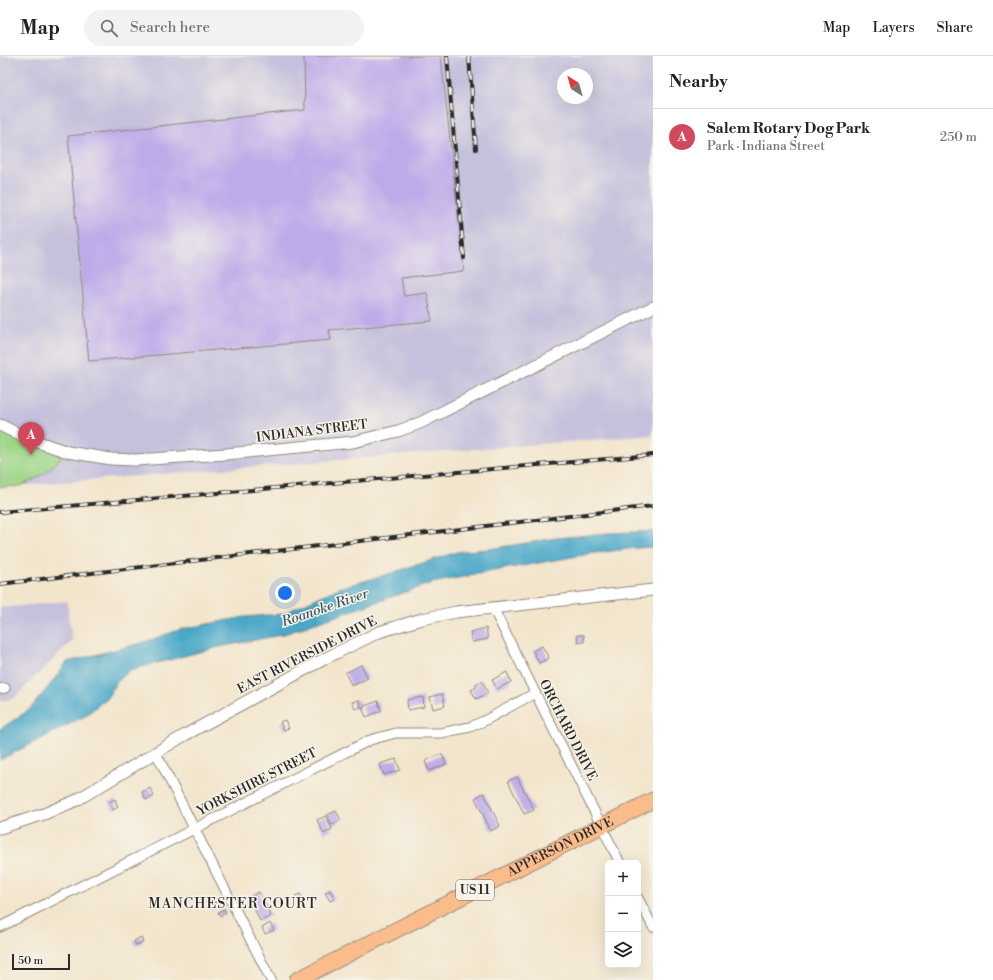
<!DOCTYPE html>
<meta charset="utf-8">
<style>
body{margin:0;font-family:"Libre Bodoni",serif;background:#f2f2f2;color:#222}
.controls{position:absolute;right:12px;bottom:12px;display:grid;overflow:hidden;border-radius:6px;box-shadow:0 4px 16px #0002}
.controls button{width:36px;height:36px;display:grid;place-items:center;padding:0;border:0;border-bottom:1px solid #e0e0e0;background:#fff;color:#222;font:20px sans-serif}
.compass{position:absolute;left:557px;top:12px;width:36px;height:36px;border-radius:50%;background:#fff;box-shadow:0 4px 16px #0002;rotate:323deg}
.scale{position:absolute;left:12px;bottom:10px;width:58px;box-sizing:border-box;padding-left:4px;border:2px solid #2b2b2b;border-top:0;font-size:11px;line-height:14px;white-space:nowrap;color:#2b2b2b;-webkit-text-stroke:3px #f7f3e8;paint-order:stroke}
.you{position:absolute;left:285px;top:537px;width:14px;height:14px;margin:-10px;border:3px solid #fff;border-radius:50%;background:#1a73e8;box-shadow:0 0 0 6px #1a73e833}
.badge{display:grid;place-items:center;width:26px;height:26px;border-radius:50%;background:#d1495b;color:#fff;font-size:13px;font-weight:700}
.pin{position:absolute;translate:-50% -33px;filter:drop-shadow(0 1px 2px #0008)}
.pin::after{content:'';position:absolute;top:21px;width:14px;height:12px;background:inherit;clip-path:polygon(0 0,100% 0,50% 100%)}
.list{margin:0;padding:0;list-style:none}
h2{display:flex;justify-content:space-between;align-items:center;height:52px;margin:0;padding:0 16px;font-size:17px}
h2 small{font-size:13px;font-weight:400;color:#767676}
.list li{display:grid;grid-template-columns:26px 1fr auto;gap:12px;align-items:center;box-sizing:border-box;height:56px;padding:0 16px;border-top:1px solid #e0e0e0}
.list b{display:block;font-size:15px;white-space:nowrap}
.list p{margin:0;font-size:13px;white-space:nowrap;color:#767676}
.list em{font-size:13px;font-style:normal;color:#767676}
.icon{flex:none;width:22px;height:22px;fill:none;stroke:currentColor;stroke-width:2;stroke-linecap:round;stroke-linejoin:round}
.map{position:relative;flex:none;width:653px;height:924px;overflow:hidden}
header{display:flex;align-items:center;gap:24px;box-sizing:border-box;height:56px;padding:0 20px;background:#fff;border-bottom:1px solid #e0e0e0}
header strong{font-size:19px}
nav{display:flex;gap:22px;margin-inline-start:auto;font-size:14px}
.search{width:280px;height:36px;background:#f2f2f2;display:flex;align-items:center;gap:10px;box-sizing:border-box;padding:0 14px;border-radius:22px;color:#767676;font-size:15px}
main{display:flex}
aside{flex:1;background:#fff}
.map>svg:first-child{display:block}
.industrial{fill:#c5c0db;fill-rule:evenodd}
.green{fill:#9dd587;stroke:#648059}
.water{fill:#49a7c8;stroke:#3a697a}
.building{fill:#bdabe9}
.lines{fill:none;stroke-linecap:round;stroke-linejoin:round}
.minor-casing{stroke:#8e887c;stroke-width:11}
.tertiary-casing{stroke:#8e887c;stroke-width:13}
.primary-casing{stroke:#8e887c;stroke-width:17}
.minor{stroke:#fff;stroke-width:9}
.tertiary{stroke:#fff;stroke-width:11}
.primary{stroke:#fabc8b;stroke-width:15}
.rail-casing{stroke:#2b2b2b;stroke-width:4}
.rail{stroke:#f7f3e8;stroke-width:2.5;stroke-dasharray:8;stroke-linecap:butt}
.labels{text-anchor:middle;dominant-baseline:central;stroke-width:3;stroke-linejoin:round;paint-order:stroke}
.shield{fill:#f7f3e8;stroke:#686764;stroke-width:1}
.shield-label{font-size:12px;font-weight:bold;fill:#2b2b2b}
.street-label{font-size:13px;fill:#2b2b2b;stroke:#f7f3e8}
.water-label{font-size:14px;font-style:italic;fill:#365662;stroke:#f7f3e8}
.neighbourhood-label{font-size:14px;letter-spacing:1px;fill:#2b2b2b;stroke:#f7f3e8}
</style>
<header>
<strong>Map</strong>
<div class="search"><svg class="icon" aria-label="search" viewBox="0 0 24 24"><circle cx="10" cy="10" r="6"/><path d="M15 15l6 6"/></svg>Search here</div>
<nav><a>Map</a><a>Layers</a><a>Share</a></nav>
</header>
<main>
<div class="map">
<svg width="653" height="924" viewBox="0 0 653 924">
<rect width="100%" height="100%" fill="#f7f3e8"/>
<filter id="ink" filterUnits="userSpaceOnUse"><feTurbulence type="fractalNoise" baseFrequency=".025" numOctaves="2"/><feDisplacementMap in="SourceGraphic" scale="8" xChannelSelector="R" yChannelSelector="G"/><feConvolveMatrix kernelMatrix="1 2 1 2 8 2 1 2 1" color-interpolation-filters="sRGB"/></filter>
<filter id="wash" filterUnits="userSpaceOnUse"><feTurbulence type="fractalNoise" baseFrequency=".012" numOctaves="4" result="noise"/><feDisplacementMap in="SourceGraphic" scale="16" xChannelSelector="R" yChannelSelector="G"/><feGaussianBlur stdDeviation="0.9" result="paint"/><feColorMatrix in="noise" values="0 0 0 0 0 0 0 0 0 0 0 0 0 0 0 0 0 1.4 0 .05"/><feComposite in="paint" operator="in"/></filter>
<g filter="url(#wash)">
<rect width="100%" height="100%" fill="#f2e5cc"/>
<!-- industrial -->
<path class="industrial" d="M 0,0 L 653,0 L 653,379 L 0,431 ZM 563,18 L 587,18 L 587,42 L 563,42 Z
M 67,545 L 72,585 L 13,643 L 0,645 L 0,552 Z"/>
<!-- green -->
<path class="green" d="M 0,369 L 63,395 L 60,403 L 45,417 L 28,427 L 20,430 L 0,431 Z"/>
<!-- water -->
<path class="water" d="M 653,475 L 653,491 L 637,492 L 595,497 L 504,513 L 432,527 L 281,579 L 219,591 L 130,614 L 116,627 L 107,642 L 85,660 L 0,704 L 0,673 L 29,654 L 50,629 L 67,606 L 142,587 L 181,573 L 245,561 L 282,558 L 339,532 L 382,520 L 457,496 L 496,492 L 556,482 L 609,477 Z"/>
<g id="blocks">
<!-- building -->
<path class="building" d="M 304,0 L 441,0 L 464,215 L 401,222 L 404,240 L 427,237 L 432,265 L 329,274 L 331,284 L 89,305 L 68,80 L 305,54 Z
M 486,572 L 488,583 L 472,586 L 470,576 Z
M 577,579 L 584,579 L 584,586 L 578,587 Z
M 542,590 L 549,602 L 539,607 L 533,595 Z
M 361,609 L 368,622 L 352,630 L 345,617 Z
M 507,616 L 511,626 L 497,633 L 492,624 Z
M 482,625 L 488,637 L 476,643 L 471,634 L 477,631 L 475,628 Z
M 442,638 L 445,650 L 433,653 L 430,641 Z
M 423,641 L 424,651 L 408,654 L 407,644 Z
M 359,644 L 361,651 L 355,653 L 352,646 Z
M 378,645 L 381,655 L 366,661 L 362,651 Z
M 285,664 L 289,672 L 284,674 L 280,666 Z
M 442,698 L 446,708 L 429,715 L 425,705 Z
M 396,703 L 400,714 L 384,719 L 380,708 Z
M 517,721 L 534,754 L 524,758 L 508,725 Z
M 150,732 L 154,740 L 146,744 L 142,736 Z
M 484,737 L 500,770 L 491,775 L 475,742 Z
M 115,743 L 118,751 L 113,754 L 109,746 Z
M 336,755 L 341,764 L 332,769 L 327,759 Z
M 326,760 L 332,773 L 324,778 L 317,764 Z
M 330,834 L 335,843 L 330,845 L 325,837 Z
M 259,836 L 271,860 L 260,865 L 249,841 Z
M 300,838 L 303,843 L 298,845 L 295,840 Z
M 217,846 L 219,850 L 213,853 L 211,849 Z
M 224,853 L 226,857 L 220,860 L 218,856 Z
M 270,867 L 274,874 L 265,878 L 262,872 Z
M 141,881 L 143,886 L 136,889 L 134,885 Z"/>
</g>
</g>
<g filter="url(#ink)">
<use href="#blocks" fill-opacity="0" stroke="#8e887c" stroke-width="1"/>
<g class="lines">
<defs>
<path id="minor" d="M 493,552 L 620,807
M 0,633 L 5,632
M 156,697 L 271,924
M 638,842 L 653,871
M 0,871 L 370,684 L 396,677 L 441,677 L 470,671 L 484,665 L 535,637"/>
<path id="tertiary" d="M 0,369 L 26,382 L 68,396 L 111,403 L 136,404 L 226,398 L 353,386 L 398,375 L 420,367 L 653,251
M 0,772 L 44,758 L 77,744 L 185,679 L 328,601 L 379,576 L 422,563 L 456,556 L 653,534"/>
<g id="primary">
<path id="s1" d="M 297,924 L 653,744"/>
</g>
</defs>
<!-- minor casing -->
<use href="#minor" class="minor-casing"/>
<!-- tertiary casing -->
<use href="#tertiary" class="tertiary-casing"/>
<!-- primary casing -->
<use href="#primary" class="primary-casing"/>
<!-- minor -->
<use href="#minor" class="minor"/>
<!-- tertiary -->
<use href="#tertiary" class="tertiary"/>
<!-- primary -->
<use href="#primary" class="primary"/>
<defs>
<path id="rail" d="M 447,0 L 464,202
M 469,0 L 476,93
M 0,456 L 653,399
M 0,528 L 653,450"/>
</defs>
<!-- rail casing -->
<use href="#rail" class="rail-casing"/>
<!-- rail -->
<use href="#rail" class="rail"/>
</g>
</g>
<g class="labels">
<!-- shield labels -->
<rect class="shield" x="456" y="824" width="38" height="20" rx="3"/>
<g class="shield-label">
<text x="475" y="834">US 11</text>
</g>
<!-- street labels -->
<g class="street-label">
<text transform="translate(312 375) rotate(-7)">INDIANA STREET</text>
<text transform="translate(307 599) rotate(-27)">EAST RIVERSIDE DRIVE</text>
<text transform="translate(568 674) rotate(63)">ORCHARD DRIVE</text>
<text transform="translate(257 726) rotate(-27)">YORKSHIRE STREET</text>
<text stroke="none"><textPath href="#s1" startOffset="295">APPERSON DRIVE</textPath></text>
</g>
<!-- water labels -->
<g class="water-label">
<text transform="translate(325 552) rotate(-19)">Roanoke River</text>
</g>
<!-- neighbourhood labels -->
<g class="neighbourhood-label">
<text x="233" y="848">MANCHESTER COURT</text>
</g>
</g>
</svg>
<div class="controls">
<button>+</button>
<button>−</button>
<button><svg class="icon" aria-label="layers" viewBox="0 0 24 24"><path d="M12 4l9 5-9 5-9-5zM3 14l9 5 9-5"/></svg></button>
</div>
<svg class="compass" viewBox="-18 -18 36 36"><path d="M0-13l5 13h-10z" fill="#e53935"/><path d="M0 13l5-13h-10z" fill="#767676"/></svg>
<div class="scale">50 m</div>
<div class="you"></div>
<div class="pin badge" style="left:31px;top:399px">A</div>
</div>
<aside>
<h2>Nearby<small></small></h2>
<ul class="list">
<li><span class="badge">A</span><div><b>Salem Rotary Dog Park</b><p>Park · Indiana Street</p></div><em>250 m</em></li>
</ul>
</aside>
</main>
